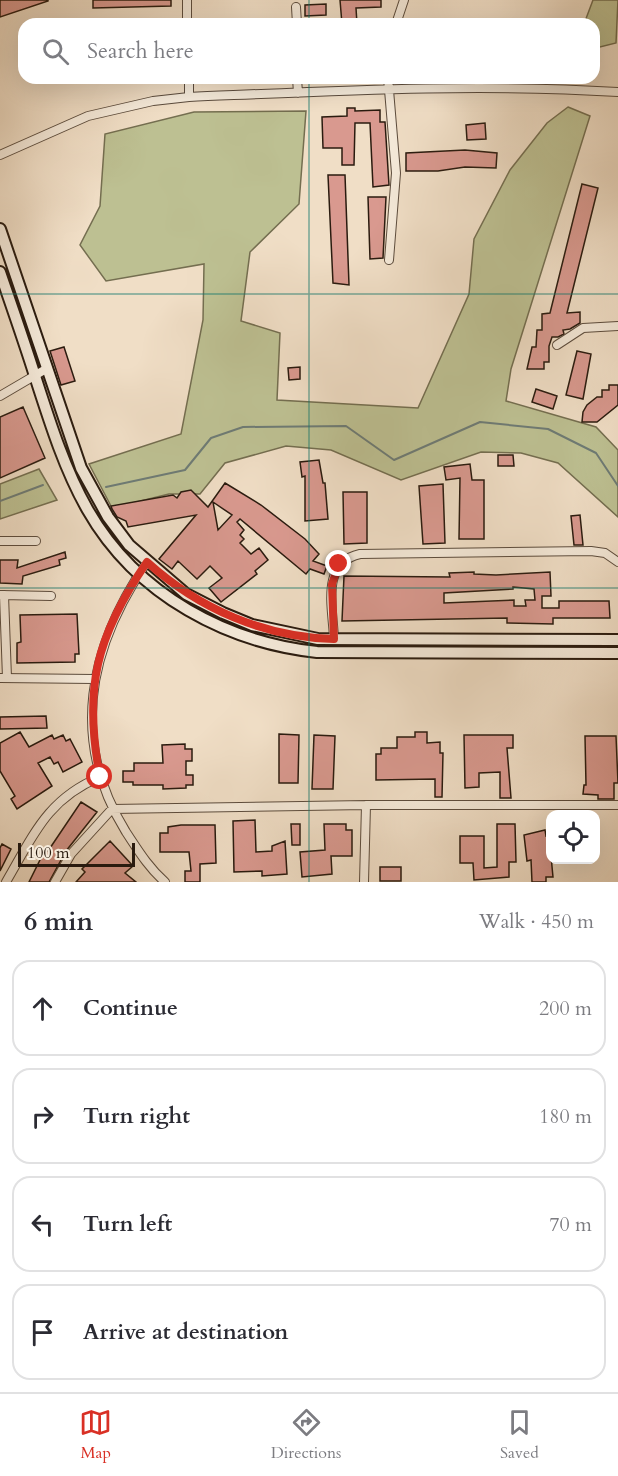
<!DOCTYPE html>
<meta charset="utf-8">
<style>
body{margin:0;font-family:Cardo,serif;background:#f7f7f7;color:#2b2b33}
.controls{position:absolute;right:18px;bottom:18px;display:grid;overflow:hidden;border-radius:12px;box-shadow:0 6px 24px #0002}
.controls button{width:54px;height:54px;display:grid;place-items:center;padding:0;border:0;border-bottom:2px solid #e1e1e2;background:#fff;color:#2b2b33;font:30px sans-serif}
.scale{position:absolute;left:18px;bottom:15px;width:117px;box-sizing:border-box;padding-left:6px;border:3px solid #2a1b0f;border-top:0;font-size:16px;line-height:21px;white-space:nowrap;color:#2a1b0f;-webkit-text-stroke:4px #f5eada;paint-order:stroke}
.stop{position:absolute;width:18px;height:18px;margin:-14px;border:4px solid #d93025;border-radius:50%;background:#fff}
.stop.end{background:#d93025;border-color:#fff;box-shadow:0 2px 6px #0008}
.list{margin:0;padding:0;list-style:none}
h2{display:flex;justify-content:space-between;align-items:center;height:78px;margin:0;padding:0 24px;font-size:26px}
h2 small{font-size:20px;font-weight:400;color:#7c7c81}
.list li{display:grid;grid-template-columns:39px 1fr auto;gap:18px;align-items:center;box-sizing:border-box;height:96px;margin:0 12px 12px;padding:0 12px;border:2px solid #e1e1e2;border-radius:18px}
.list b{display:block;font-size:22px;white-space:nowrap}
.list em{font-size:20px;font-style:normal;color:#7c7c81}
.icon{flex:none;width:33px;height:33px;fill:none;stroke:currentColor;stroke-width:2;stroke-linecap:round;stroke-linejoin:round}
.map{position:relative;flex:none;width:618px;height:882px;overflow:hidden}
.search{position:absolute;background:#fff;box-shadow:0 6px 24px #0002;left:18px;right:18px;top:18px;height:66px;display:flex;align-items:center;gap:15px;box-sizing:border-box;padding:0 21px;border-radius:18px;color:#7c7c81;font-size:22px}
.sheet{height:510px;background:#fff}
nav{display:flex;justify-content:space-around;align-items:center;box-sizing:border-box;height:84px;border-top:2px solid #e1e1e2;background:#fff;font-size:16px;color:#7c7c81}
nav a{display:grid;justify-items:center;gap:3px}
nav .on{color:#d93025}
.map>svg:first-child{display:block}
.green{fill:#bdc092;stroke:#746e50;stroke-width:1.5}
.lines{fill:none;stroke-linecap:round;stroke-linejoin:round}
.stream{stroke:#6e7b75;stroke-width:2}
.building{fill:#d9998f;stroke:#2a1b0f;stroke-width:1.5;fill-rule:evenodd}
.street-casing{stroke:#5c4c3d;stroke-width:10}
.secondary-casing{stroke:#2a1b0f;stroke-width:14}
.street{stroke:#f5eada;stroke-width:8}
.secondary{stroke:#f5eada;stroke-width:10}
.route{stroke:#d93025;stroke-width:8}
.grid{fill:none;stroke:#0f766e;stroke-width:1.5;stroke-opacity:0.55}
</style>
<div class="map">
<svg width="618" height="882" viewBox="0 0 618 882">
<rect width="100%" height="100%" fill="#f0dec6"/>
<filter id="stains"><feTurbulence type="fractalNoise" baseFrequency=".00333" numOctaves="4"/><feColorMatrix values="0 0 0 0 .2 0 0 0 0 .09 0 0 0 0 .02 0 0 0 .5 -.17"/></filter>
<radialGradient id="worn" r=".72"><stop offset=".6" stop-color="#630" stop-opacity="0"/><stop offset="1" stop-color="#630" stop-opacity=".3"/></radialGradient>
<!-- green -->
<path class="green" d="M 593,0 L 618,0 L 616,43 L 596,48 L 594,46 L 594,24 L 584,24 Z
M 568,107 L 590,116 L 511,369 L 506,401 L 596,427 L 618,450 L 618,517 L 558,463 L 521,453 L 481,452 L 401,480 L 331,450 L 286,446 L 225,463 L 200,494 L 169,494 L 112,508 L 89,464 L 181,434 L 203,320 L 204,264 L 106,281 L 80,245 L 100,206 L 105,134 L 194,112 L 306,111 L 299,204 L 250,252 L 241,321 L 280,333 L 277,400 L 418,408 L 469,294 L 474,239 L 510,170 L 547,123 Z
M 39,469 L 57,500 L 0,519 L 0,484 Z"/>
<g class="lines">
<!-- stream -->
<path class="stream" d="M 106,487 L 185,470 L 211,438 L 243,427 L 346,426 L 394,460 L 480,422 L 548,429 L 596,453 L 618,486
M 0,501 L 43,485"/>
</g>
<!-- building -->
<path class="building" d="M 0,0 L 48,0 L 48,1 L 0,17 Z
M 93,0 L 171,0 L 171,6 L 93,8 Z
M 340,0 L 381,0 L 381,7 L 356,8 L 357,24 L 342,24 Z
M 326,4 L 326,15 L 305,16 L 305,5 Z
M 347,108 L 355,108 L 355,111 L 380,110 L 380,122 L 385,122 L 389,185 L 373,187 L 370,123 L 355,123 L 354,165 L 342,165 L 342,148 L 323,148 L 322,117 L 347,116 Z
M 485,123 L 486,139 L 467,140 L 466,125 Z
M 465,150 L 497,153 L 496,168 L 465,167 L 438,171 L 406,171 L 406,153 Z
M 328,175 L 345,175 L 349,285 L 333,283 Z
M 582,184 L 598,188 L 567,313 L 580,312 L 580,323 L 570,329 L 563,330 L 564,334 L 558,337 L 552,337 L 549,346 L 549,362 L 544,362 L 544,369 L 527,369 L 532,347 L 536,347 L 537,330 L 542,330 L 542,314 L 550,313 Z
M 368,197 L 386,197 L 383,258 L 370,259 Z
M 64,347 L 75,381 L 61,385 L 50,351 Z
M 577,351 L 591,354 L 583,399 L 566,395 Z
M 300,367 L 300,379 L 289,380 L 288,368 Z
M 609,385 L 618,385 L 618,405 L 597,422 L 582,422 L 583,412 L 587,405 L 597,397 L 602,397 L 602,390 L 609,390 Z
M 536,389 L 557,396 L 553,409 L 532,402 Z
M 23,407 L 45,458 L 0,478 L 0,417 Z
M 498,455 L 513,455 L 514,466 L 498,466 Z
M 319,460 L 323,483 L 325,483 L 328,519 L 305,521 L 305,476 L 302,477 L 300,462 Z
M 470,464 L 472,480 L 484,480 L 484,539 L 459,539 L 460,478 L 446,480 L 444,467 Z
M 225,483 L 261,505 L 305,539 L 319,554 L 313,561 L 327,566 L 324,574 L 310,569 L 306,574 L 240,519 L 237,522 L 244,530 L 240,535 L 244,539 L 240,543 L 251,554 L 259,548 L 268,560 L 255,571 L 257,574 L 221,602 L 209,588 L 222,578 L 210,566 L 197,579 L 178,561 L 172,569 L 159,559 L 196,515 L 128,527 L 126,521 L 117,517 L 112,509 L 111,506 L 173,495 L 177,498 L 181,492 L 191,490 L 208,507 ZM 213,502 L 232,515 L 218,530 Z
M 443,484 L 445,543 L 423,544 L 419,486 Z
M 343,492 L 367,492 L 367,543 L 344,544 Z
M 580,515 L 583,545 L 574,545 L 571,516 Z
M 65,552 L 66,558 L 59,560 L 60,565 L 23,576 L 22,584 L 0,583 L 0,560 L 18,560 L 17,568 Z
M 474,572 L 474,574 L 496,575 L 550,572 L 551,596 L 542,596 L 542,608 L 559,608 L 559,601 L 609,601 L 610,618 L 553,618 L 553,624 L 507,623 L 507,618 L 342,621 L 344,576 L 450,577 L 449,573 ZM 513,587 L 534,589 L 535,600 L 525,600 L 526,606 L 514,606 L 514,600 L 444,603 L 444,593 L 513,589 Z
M 77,614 L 79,654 L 75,654 L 75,662 L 17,663 L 17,643 L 21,642 L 20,615 Z
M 46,716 L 47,728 L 0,729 L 0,717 Z
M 20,732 L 29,747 L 52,735 L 54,739 L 63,735 L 66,741 L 70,739 L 82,762 L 63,772 L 58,762 L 54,764 L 50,757 L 38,763 L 52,786 L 17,809 L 11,799 L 15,796 L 0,771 L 0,743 Z
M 415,732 L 427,732 L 427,743 L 440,742 L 440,753 L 443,753 L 442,797 L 435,797 L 435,779 L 376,780 L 376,754 L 381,754 L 381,748 L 397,748 L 397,737 L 415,737 Z
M 279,734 L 299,735 L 298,783 L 279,783 Z
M 314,735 L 335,736 L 333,789 L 312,789 Z
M 464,735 L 513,735 L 513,748 L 507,748 L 511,798 L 500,798 L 500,772 L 479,773 L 479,787 L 465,788 Z
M 585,736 L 616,736 L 618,783 L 614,783 L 614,799 L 598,799 L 598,795 L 583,794 L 584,785 L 586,785 Z
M 185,744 L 185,749 L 192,749 L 192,761 L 186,761 L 186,775 L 193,775 L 193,785 L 186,785 L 186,788 L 163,789 L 163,785 L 133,785 L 133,782 L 123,782 L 123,771 L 134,771 L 134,763 L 163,763 L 162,745 Z
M 81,802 L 97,812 L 66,851 L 49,882 L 29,882 L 45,850 L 48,851 Z
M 255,820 L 256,852 L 272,851 L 272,846 L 285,841 L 287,874 L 262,876 L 262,871 L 234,872 L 233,821 Z
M 291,824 L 300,824 L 300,845 L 292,845 Z
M 324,824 L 346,824 L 346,830 L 352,830 L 352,856 L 331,856 L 332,874 L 302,877 L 300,852 L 325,850 Z
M 497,824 L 515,824 L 516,862 L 509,862 L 509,877 L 474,880 L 473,863 L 460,863 L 460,836 L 484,836 L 484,868 L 497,867 Z
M 181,825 L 215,825 L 216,863 L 200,864 L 200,882 L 185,882 L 185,871 L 191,871 L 189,852 L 160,852 L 160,833 L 168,833 L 168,827 Z
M 545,830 L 546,836 L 549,835 L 553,877 L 546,877 L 546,882 L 532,882 L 531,860 L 527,861 L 524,835 Z
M 110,841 L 133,866 L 125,873 L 136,882 L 76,882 L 85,872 L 82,869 Z
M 2,844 L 11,849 L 0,871 L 0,848 Z
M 380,867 L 401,867 L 401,881 L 380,881 Z"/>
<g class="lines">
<defs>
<path id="street" d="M 187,0 L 187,24
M 296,7 L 297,24
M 396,24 L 404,0
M 189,78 L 189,97
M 297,78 L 298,93
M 388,78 L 396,173 L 389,260
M 0,155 L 88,116 L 153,101 L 189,97 C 332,91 476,83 618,92
M 557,345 L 583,328 L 618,326
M 0,396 L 46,369
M 0,541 L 36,541
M 147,562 C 89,647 69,740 126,832 C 138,850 148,867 165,882
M 1,595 L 51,596
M 4,595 L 7,678
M 334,639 C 333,608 320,563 360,554 L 591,551 L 605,553 L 618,562
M 0,678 L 94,679
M 6,882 C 33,836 47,799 100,777
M 55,882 L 71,854 L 112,809 L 366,805 L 618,805
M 364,882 L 366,805"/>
<path id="secondary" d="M 0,229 L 81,468 L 108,517 L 129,545 L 186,594 L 223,613 L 252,625 L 318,639 L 618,640
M 0,272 C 12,307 24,341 35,376 C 67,476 92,554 188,610 C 229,634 270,647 317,652 L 618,653"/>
</defs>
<!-- street casing -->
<use href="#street" class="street-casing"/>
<!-- secondary casing -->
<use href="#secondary" class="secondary-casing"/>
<!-- street -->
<use href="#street" class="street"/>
<!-- secondary -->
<use href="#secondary" class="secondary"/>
</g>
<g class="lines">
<!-- route -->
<path class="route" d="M 100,777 C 83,689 96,636 147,562 C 199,609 264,637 334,639 L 332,584 L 339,564"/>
</g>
<!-- grid -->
<path class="grid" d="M 309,0 L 309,24M 309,78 L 309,882M 0,294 L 618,294M 0,588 L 618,588"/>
<rect width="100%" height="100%" filter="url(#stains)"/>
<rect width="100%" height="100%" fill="url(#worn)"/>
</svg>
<div class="controls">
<button><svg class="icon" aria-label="locate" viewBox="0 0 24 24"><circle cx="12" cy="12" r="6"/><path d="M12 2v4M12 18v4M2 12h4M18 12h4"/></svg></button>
</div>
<div class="scale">100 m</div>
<div class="stop" style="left:100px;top:777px"></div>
<div class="stop end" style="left:339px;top:564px"></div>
<div class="search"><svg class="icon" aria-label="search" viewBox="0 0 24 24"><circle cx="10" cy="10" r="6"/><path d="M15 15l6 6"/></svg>Search here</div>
</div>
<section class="sheet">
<h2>6 min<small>Walk · 450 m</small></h2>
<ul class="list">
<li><svg class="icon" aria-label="ahead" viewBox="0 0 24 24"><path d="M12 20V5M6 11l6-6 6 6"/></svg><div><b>Continue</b></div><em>200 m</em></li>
<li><svg class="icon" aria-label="right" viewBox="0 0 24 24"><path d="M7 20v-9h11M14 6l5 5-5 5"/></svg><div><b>Turn right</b></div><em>180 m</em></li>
<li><svg class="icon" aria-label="left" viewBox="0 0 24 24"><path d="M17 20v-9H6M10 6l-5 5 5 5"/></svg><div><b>Turn left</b></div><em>70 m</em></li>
<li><svg class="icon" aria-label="arrive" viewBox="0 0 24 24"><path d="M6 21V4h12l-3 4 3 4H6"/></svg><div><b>Arrive at destination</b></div></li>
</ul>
</section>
<nav>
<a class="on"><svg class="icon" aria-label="map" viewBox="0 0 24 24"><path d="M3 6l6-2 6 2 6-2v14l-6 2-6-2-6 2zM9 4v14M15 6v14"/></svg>Map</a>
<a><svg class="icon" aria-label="directions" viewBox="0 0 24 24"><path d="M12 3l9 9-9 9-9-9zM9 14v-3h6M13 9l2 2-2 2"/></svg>Directions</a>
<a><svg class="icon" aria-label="saved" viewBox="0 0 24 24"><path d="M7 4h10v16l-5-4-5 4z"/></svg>Saved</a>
</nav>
